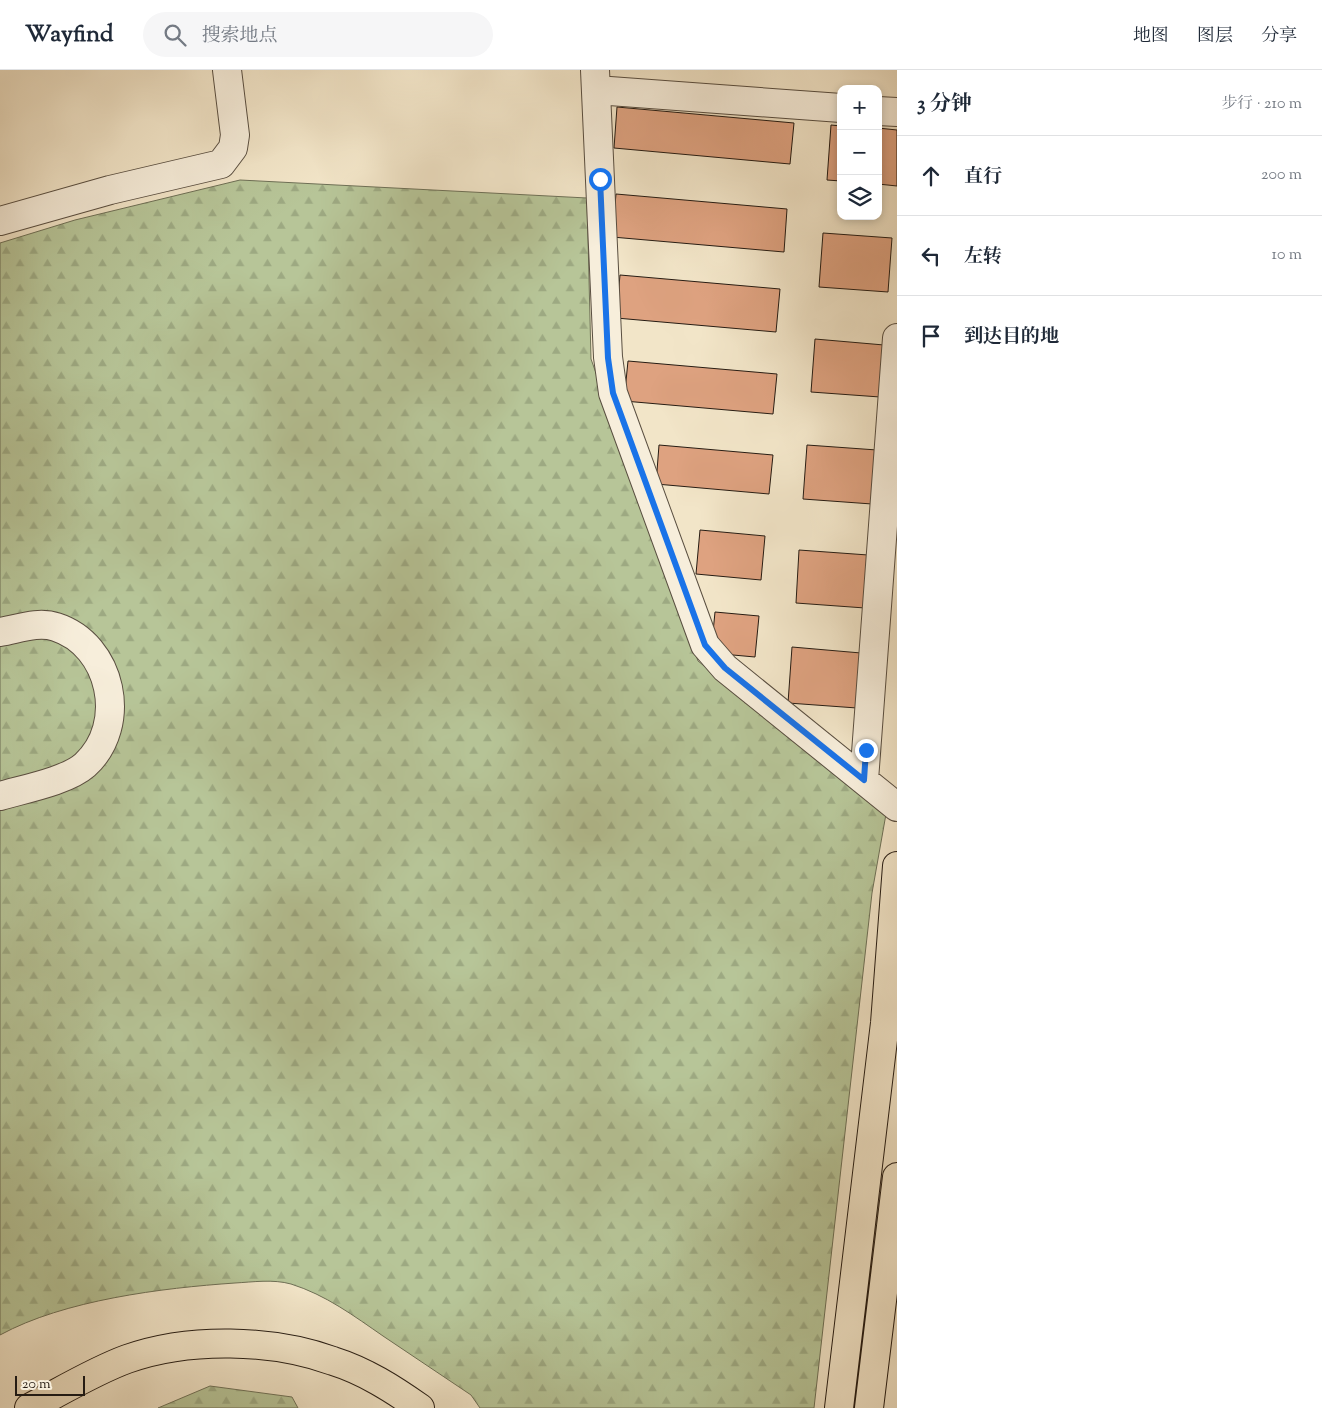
<!DOCTYPE html>
<html lang="zh">
<meta charset="utf-8">
<style>
body{margin:0;font-family:"Sorts Mill Goudy","Noto Serif SC",serif;background:#f6f6f7;color:#1f2937}
.controls{position:absolute;right:15px;top:15px;display:grid;overflow:hidden;border-radius:10px;box-shadow:0 2px 8px #0003}
.controls button{width:45px;height:45px;display:grid;place-items:center;padding:0;border:0;border-bottom:1px solid #e0e1e3;background:#fff;color:#1f2937;font:25px sans-serif}
.scale{position:absolute;left:15px;bottom:12px;width:70px;box-sizing:border-box;padding-left:5px;border:2px solid #261c13;border-top:0;font-size:14px;line-height:18px;white-space:nowrap;color:#261c13;-webkit-text-stroke:4px #f7eedb;paint-order:stroke}
.stop{position:absolute;width:15px;height:15px;margin:-11px;border:4px solid #1a73e8;border-radius:50%;background:#fff}
.stop.end{background:#1a73e8;border-color:#fff;box-shadow:0 1px 5px #0008}
.list{margin:0;padding:0;list-style:none}
h2{display:flex;justify-content:space-between;align-items:center;height:65px;margin:0;padding:0 20px;font-size:21px}
h2 small{font-size:16px;font-weight:400;color:#747a83}
.list li{display:grid;grid-template-columns:32px 1fr auto;gap:15px;align-items:center;box-sizing:border-box;height:80px;padding:0 20px;border-top:1px solid #e0e1e3}
.list b{display:block;font-size:19px;white-space:nowrap}
.list em{font-size:16px;font-style:normal;color:#747a83}
.icon{flex:none;width:28px;height:28px;fill:none;stroke:currentColor;stroke-width:2;stroke-linecap:round;stroke-linejoin:round}
.map{position:relative;flex:none;width:897px;height:1338px;overflow:hidden}
header{display:flex;align-items:center;gap:30px;box-sizing:border-box;height:70px;padding:0 25px;background:#fff;border-bottom:1px solid #e0e1e3}
header strong{font-size:24px}
nav{display:flex;gap:28px;margin-inline-start:auto;font-size:18px}
.search{width:350px;height:45px;background:#f6f6f7;display:flex;align-items:center;gap:12px;box-sizing:border-box;padding:0 18px;border-radius:28px;color:#747a83;font-size:19px}
main{display:flex}
aside{flex:1;background:#fff}
.map>svg:first-child{display:block}
.forest{fill:url(#forest-firs);stroke:#6e7056}
.building{fill:#dea280;stroke:#261c13}
.lines{fill:none;stroke-linecap:round;stroke-linejoin:round}
.minor-casing{stroke:#594e40;stroke-width:30}
.major-casing{stroke:#261c13;stroke-width:30}
.minor{stroke:#f7eedb;stroke-width:28}
.major{stroke:#f2e5c8;stroke-width:28}
.route{stroke:#1a73e8;stroke-width:6}
</style>
<header>
<strong>Wayfind</strong>
<div class="search"><svg class="icon" aria-label="search" viewBox="0 0 24 24"><circle cx="10" cy="10" r="6"/><path d="M15 15l6 6"/></svg>搜索地点</div>
<nav><a>地图</a><a>图层</a><a>分享</a></nav>
</header>
<main>
<div class="map">
<svg width="897" height="1338" viewBox="0 0 897 1338">
<defs>
<pattern id="forest-firs" width="22" height="20" patternUnits="userSpaceOnUse" patternTransform="scale(1.25)"><rect width="22" height="20" fill="#b7c598"/><path d="M5 1l3.5 6h-7zM16 11l3.5 6h-7z" fill="#9da982"/></pattern>
</defs>
<rect width="100%" height="100%" fill="#f2e5c8"/>
<filter id="stains"><feTurbulence type="fractalNoise" baseFrequency=".004" numOctaves="4"/><feColorMatrix values="0 0 0 0 .2 0 0 0 0 .09 0 0 0 0 .02 0 0 0 .5 -.17"/></filter>
<radialGradient id="worn" r=".72"><stop offset=".6" stop-color="#630" stop-opacity="0"/><stop offset="1" stop-color="#630" stop-opacity=".3"/></radialGradient>
<!-- forest -->
<path class="forest" d="M 240,110 L 587,128 L 591,289 L 698,591 L 886,744 L 872,823 L 814,1338 L 480,1338 L 471,1325 C 442,1305 412,1286 383,1266 C 354,1246 326,1225 291,1214 C 273,1209 253,1212 235,1213 C 162,1218 64,1230 0,1265 L 0,173 L 75,150 Z
M 210,1316 L 292,1327 L 298,1338 L 158,1338 Z"/>
<!-- building -->
<path class="building" d="M 617,37 L 794,53 L 790,94 L 614,78 Z
M 831,55 L 841,56 L 841,111 L 827,110 Z
M 878,58 L 897,60 L 897,116 L 878,114 Z
M 616,124 L 787,139 L 784,182 L 612,167 Z
M 823,163 L 892,168 L 888,222 L 819,217 Z
M 620,205 L 780,219 L 776,262 L 616,248 Z
M 815,269 L 884,275 L 880,327 L 811,322 Z
M 628,291 L 777,304 L 773,344 L 624,331 Z
M 659,375 L 773,385 L 769,424 L 656,414 Z
M 807,375 L 877,380 L 872,434 L 803,429 Z
M 700,460 L 765,466 L 761,510 L 696,504 Z
M 799,480 L 868,485 L 865,538 L 796,533 Z
M 715,542 L 759,546 L 755,587 L 711,583 Z
M 792,577 L 861,583 L 857,638 L 788,633 Z"/>
<g class="lines">
<defs>
<path id="minor" d="M 595,0 L 608,287 L 613,323 L 705,575 L 725,598 L 897,737
M 596,20 L 841,38
M 878,41 L 897,42
M 0,151 L 110,120 L 221,94 L 233,78 L 235,65 L 227,0
M 0,562 C 18,559 38,551 56,557 C 112,575 129,655 85,695 C 67,711 24,719 0,726
M 864,710 L 897,268"/>
<path id="major" d="M 29,1338 C 60,1322 94,1301 127,1289 C 189,1267 272,1269 333,1291 C 365,1301 393,1319 420,1338
M 839,1338 L 885,953 L 897,796
M 869,1338 L 897,1107"/>
</defs>
<!-- minor casing -->
<use href="#minor" class="minor-casing"/>
<!-- major casing -->
<use href="#major" class="major-casing"/>
<!-- minor -->
<use href="#minor" class="minor"/>
<!-- major -->
<use href="#major" class="major"/>
</g>
<g class="lines">
<!-- route -->
<path class="route" d="M 600,109 L 608,288 L 613,323 L 705,575 L 725,598 L 864,710 L 866,680"/>
</g>
<rect width="100%" height="100%" filter="url(#stains)"/>
<rect width="100%" height="100%" fill="url(#worn)"/>
</svg>
<div class="controls">
<button>+</button>
<button>−</button>
<button><svg class="icon" aria-label="layers" viewBox="0 0 24 24"><path d="M12 4l9 5-9 5-9-5zM3 14l9 5 9-5"/></svg></button>
</div>
<div class="scale">20 m</div>
<div class="stop" style="left:600px;top:109px"></div>
<div class="stop end" style="left:866px;top:680px"></div>
</div>
<aside>
<h2>3 分钟<small>步行 · 210 m</small></h2>
<ul class="list">
<li><svg class="icon" aria-label="ahead" viewBox="0 0 24 24"><path d="M12 20V5M6 11l6-6 6 6"/></svg><div><b>直行</b></div><em>200 m</em></li>
<li><svg class="icon" aria-label="left" viewBox="0 0 24 24"><path d="M17 20v-9H6M10 6l-5 5 5 5"/></svg><div><b>左转</b></div><em>10 m</em></li>
<li><svg class="icon" aria-label="arrive" viewBox="0 0 24 24"><path d="M6 21V4h12l-3 4 3 4H6"/></svg><div><b>到达目的地</b></div></li>
</ul>
</aside>
</main>
